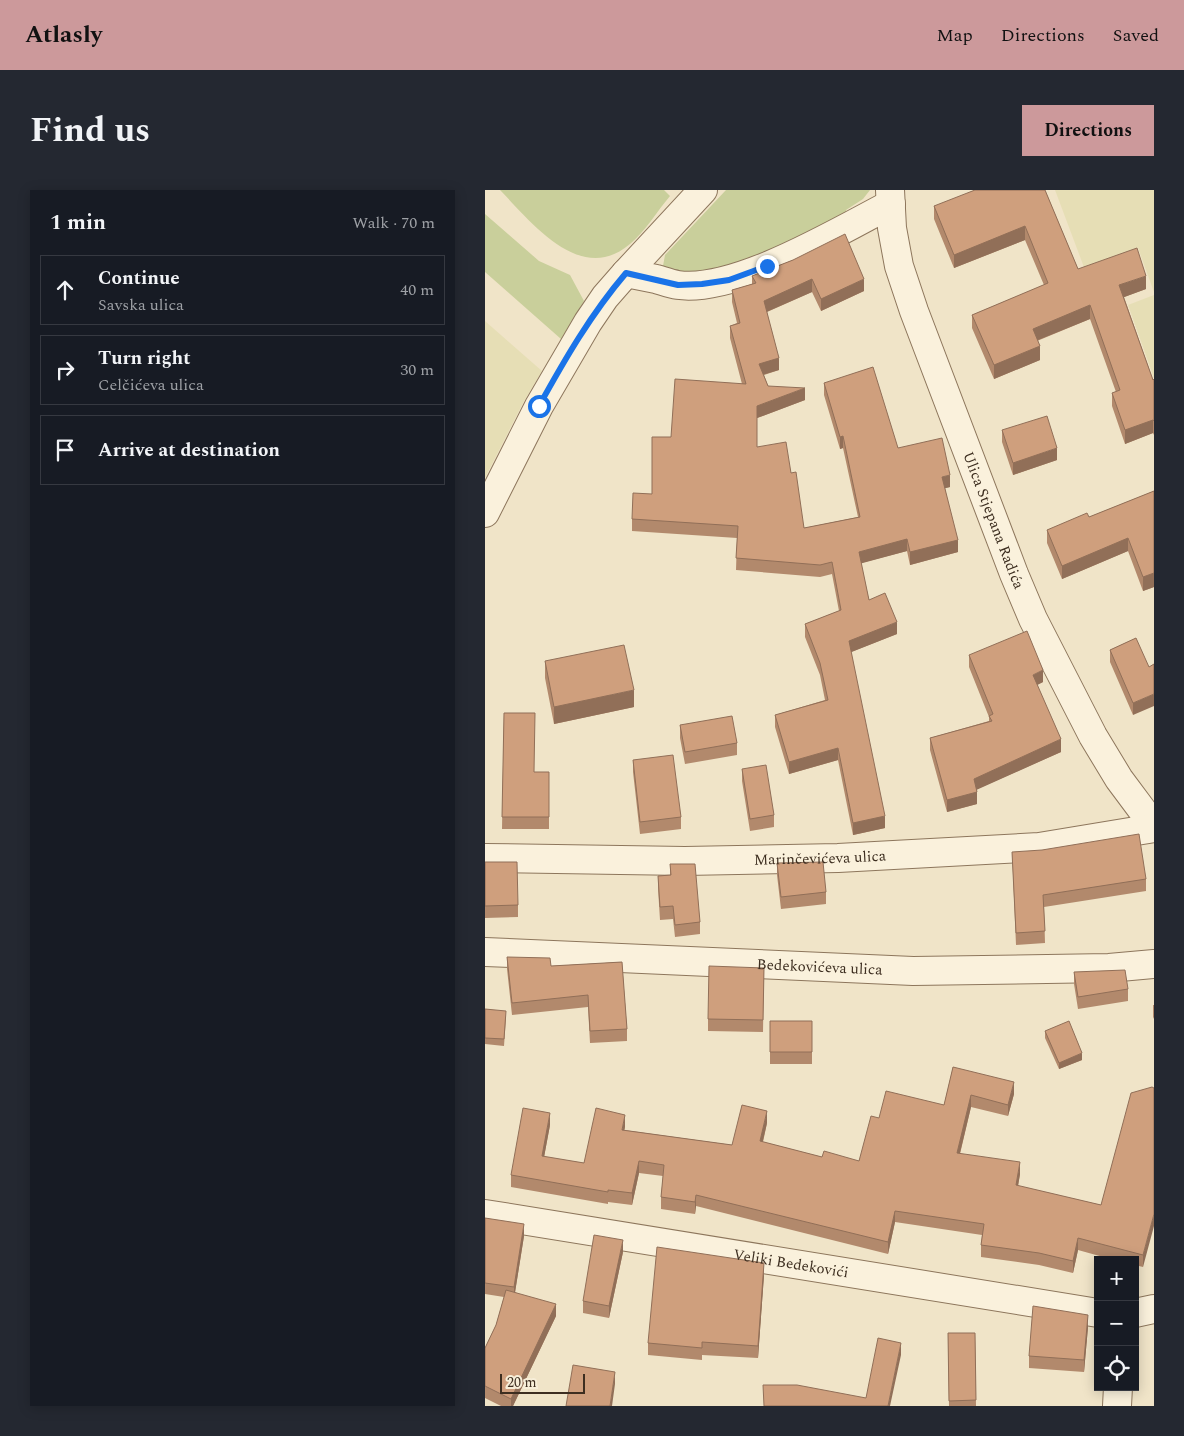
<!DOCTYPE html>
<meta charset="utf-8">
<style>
body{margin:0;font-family:Spectral,serif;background:#242831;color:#f1f3f6}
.controls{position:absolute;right:15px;bottom:15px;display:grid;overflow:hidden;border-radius:0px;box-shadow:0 2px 12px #0003}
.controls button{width:45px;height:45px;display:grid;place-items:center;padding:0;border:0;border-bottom:1px solid #363941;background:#171b24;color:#f1f3f6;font:25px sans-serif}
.scale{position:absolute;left:15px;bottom:12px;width:85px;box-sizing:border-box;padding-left:5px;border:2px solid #3d2e20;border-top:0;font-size:14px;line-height:18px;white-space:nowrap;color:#3d2e20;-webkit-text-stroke:4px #f7eed8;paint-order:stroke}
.stop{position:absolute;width:15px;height:15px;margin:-11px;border:4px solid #1a73e8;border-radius:50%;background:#fff}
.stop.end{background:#1a73e8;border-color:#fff;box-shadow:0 1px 5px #0008}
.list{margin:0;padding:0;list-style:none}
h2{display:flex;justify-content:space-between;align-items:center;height:65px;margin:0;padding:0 20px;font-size:21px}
h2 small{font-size:16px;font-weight:400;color:#9ea1a6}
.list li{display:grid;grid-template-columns:32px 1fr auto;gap:15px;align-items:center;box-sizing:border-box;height:70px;margin:0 10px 10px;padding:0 10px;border:1px solid #363941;border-radius:0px}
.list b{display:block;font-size:19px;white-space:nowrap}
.list p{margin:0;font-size:16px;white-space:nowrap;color:#9ea1a6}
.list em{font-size:16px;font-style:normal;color:#9ea1a6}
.icon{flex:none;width:28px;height:28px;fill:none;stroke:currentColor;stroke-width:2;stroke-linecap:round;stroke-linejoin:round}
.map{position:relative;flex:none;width:669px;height:1216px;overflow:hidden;border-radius:0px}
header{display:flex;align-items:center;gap:30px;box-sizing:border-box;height:70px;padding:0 25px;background:#cc999b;color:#111}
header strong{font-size:24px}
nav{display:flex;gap:28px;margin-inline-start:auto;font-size:18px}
.intro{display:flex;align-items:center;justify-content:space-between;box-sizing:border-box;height:120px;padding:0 30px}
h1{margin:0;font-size:35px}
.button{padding:12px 22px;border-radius:0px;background:#cc999b;color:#111;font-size:18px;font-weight:700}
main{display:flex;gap:30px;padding:0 30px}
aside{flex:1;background:#171b24;border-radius:0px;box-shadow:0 2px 12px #0003}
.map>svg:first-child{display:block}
.farmland{fill:#e6deb5}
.green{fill:#c9cf9b}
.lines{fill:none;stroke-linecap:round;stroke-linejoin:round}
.minor-casing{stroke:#8d765c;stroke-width:30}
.minor{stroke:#faf1dc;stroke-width:28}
.wall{fill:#b2896c}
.shaded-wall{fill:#916f58}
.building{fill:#cf9f7d;stroke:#916f58}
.route{stroke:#1a73e8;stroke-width:6}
.labels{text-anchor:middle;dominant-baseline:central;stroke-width:4.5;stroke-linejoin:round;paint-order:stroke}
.street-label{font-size:15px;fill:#3d2e20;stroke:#f7eed8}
</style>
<header>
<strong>Atlasly</strong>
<nav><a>Map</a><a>Directions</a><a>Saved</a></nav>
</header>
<div class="intro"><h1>Find us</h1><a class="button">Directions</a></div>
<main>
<aside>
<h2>1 min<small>Walk · 70 m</small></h2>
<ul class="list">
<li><svg class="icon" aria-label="ahead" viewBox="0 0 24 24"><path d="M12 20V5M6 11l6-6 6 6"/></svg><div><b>Continue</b><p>Savska ulica</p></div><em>40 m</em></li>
<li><svg class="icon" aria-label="right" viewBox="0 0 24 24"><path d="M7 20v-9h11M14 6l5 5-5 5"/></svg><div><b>Turn right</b><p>Celčićeva ulica</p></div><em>30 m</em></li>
<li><svg class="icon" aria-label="arrive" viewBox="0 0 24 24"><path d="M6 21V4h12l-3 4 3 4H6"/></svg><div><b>Arrive at destination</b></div></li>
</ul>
</aside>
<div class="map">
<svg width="669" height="1216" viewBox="0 0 669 1216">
<rect width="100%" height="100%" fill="#f0e4c8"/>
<!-- farmland -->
<path class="farmland" d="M 570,0 L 669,0 L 669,102 L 653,58 L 600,80 Z
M 669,105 L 669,188 L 643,115 Z
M 0,131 L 57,181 L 38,213 L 0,288 Z"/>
<!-- green -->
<path class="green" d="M 15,0 L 179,0 L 185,6 C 173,20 159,43 145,54 C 96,96 47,33 15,0 Z
M 241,0 L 385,0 L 378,9 L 361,20 L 363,27 L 279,67 L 211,87 L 180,80 L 178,76 L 180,65 Z
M 0,24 L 54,71 L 85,85 L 99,111 L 76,149 L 0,82 Z"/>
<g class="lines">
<defs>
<g id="minor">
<path id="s1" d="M 405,0 L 407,38 L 414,76 L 429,121 L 529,384 L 548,429 L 608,546 L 634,589 L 669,636"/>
<path d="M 141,83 C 151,85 161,87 171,89 C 178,91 186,94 193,95 C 251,103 354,41 406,14"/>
<path d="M 0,323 L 54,216 L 103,132 L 120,107 L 141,83 L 218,0"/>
<path id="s2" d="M 0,668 L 200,671 L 353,668 L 554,657 L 669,638"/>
<path id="s3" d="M 0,762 L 428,781 L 624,778 L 669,774"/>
<path id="s4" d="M 0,1024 L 613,1123"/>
<path d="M 650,1123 L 669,1119"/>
<path d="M 632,1216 L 633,1197"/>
</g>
</defs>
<!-- minor casing -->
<use href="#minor" class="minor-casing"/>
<!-- minor -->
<use href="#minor" class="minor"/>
</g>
<!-- wall -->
<path class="wall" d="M 560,0 L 593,79 L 661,99 L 639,107 L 668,190 L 669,189 L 669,245 L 668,243 L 640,254 L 627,216 L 627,203 L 631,202 L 605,129 L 552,151 L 555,170 L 509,189 L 487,138 L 487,125 L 559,95 L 540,50 L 469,78 L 449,29 L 449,16 Z
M 308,70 L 379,101 L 336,121 L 327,102 L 282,122 L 294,180 L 279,185 L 283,196 L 320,210 L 272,228 L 272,257 L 306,283 L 319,338 L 373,327 L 358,258 L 355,259 L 339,205 L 339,193 L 413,258 L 465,297 L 460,298 L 473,362 L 425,375 L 422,361 L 376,373 L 384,410 L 412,444 L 366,462 L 400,638 L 368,645 L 353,570 L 304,584 L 290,537 L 290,525 L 340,510 L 335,485 L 320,447 L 320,434 L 354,421 L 347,384 L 335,387 L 251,380 L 252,348 L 147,341 L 147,329 L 167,304 L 186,247 L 257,194 L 245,148 L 245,136 L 252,133 L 247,112 L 247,100 L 267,94 L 267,86 Z
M 517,240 L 572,270 L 528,285 L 517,252 Z
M 669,301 L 669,397 L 658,401 L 643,361 L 577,389 L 562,353 L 562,340 L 604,327 Z
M 651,448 L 648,525 L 625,472 L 625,460 Z
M 484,465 L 558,492 L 552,495 L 576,562 L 492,599 L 492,614 L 462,622 L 445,560 L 445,548 L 504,531 L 504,527 L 484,477 Z
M 60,471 L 149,517 L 69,534 L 60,488 Z
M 19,523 L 49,582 L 64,582 L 64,639 L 17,639 Z
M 195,535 L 252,553 L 252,565 L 200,574 L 195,548 Z
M 148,570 L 196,627 L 196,639 L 155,644 L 148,582 Z
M 257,579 L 289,625 L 289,637 L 265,641 L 257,591 Z
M 527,662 L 661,689 L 661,701 L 559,717 L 560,753 L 531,755 Z
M 0,672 L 33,715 L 33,727 L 0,728 Z
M 292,673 L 341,702 L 341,714 L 296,719 L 292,685 Z
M 185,674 L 215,732 L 215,744 L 190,747 L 188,729 L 175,730 L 173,698 L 173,686 L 185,685 Z
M 22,767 L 66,776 L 137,772 L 142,839 L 142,851 L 105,853 L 103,817 L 27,825 L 22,779 Z
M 279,778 L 278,842 L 223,841 L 223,829 Z
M 589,782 L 643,799 L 643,811 L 593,819 L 589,794 Z
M 668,815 L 669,815 L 669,829 L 668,827 Z
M 0,819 L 21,827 L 19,856 L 0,854 Z
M 285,831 L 327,831 L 327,874 L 285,874 Z
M 560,841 L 597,870 L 574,879 L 560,848 Z
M 468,877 L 529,904 L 523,926 L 486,917 L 475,964 L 535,984 L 533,996 L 616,1015 L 667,897 L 658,1077 L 650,1075 L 650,1070 L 629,1070 L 593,1060 L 588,1083 L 554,1075 L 496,1067 L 496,1055 L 497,1045 L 410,1032 L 403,1064 L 211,1016 L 210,1024 L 176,1019 L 176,1007 L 178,986 L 154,983 L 147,1015 L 123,1012 L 123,1014 L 26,997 L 26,985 L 65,935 L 59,967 L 99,973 L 140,937 L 139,940 L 247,955 L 282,933 L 278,952 L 337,967 L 374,971 L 394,928 L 459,915 Z
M 0,1028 L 39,1046 L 30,1102 L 71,1126 L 28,1216 L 16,1216 L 0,1208 L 0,1158 L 11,1135 L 19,1107 L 0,1104 Z
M 138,1062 L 124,1128 L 98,1123 L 98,1111 Z
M 279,1085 L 273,1168 L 217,1165 L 217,1170 L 163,1165 L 163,1153 Z
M 603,1137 L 599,1182 L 544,1178 L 544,1166 Z
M 463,1143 L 490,1143 L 491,1216 L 464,1216 Z"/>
<!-- shaded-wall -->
<path class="shaded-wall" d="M 540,36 L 540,50 L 469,78 L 469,65 Z
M 661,86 L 661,99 L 634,109 L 634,95 Z
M 327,89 L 327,102 L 279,123 L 279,111 Z
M 379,89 L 379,101 L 336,121 L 336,109 Z
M 605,115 L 605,129 L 548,152 L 548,139 Z
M 555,156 L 555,170 L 509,189 L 509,175 Z
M 294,168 L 294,180 L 274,186 L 274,174 Z
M 320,198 L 320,210 L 272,228 L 272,216 Z
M 668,230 L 668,243 L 640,254 L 640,240 Z
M 358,246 L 358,258 L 355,259 L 355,247 Z
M 572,258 L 572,270 L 528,285 L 528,273 Z
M 465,285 L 465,297 L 457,299 L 457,287 Z
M 643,348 L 643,361 L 577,389 L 577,376 Z
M 422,349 L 422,361 L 374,374 L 374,362 Z
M 473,350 L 473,362 L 425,375 L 425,362 Z
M 669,383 L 669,397 L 658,401 L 658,387 Z
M 412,432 L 412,444 L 364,463 L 364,451 Z
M 558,480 L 558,492 L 548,497 L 548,485 Z
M 149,500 L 149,517 L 69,534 L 69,517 Z
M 669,504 L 669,516 L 648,525 L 648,513 Z
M 576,549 L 576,562 L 489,601 L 489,589 Z
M 353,558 L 353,570 L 304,584 L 304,572 Z
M 492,602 L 492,614 L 462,622 L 462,610 Z
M 400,626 L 400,638 L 368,645 L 368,633 Z
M 597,863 L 597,870 L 574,879 L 574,873 Z
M 529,892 L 529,904 L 523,926 L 523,915 Z
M 486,905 L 486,917 L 472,975 L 472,963 Z
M 282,921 L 282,933 L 275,963 L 275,951 Z
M 65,923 L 65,935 L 57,978 L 57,966 Z
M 140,925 L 140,937 L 137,952 L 137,940 Z
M 154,971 L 154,983 L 147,1015 L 147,1003 Z
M 535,972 L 535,984 L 531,1007 L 531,995 Z
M 211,1005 L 211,1016 L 210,1024 L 210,1012 Z
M 410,1021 L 410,1032 L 403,1064 L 403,1052 Z
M 669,1024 L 669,1036 L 658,1077 L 658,1065 Z
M 39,1034 L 39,1046 L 29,1109 L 29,1097 Z
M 593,1048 L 593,1060 L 588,1083 L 588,1071 Z
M 138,1050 L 138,1062 L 124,1128 L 124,1116 Z
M 279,1073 L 279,1085 L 273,1168 L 273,1156 Z
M 71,1114 L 71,1126 L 28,1216 L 26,1216 L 26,1209 Z
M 603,1125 L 603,1137 L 599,1182 L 599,1170 Z
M 416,1153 L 416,1165 L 405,1216 L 403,1216 Z
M 130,1182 L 130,1194 L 127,1216 L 125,1216 Z"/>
<!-- building -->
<path class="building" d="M 490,0 L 560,0 L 593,79 L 652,58 L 661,86 L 634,95 L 668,190 L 669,189 L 669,231 L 668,230 L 640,240 L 627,203 L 635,200 L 605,115 L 548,139 L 555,156 L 509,175 L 487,125 L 563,93 L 540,36 L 469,65 L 449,16 Z
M 360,44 L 379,89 L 336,109 L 327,89 L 279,111 L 294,168 L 274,174 L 283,196 L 320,198 L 272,216 L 272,257 L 301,252 L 306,283 L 311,282 L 319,338 L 375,327 L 358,246 L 355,247 L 339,193 L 388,177 L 413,258 L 457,248 L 465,285 L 457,287 L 473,350 L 425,362 L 422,349 L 374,362 L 384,410 L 400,403 L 412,432 L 364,451 L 400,626 L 368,633 L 353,558 L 304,572 L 290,525 L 343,510 L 335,473 L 320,434 L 356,420 L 347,372 L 335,375 L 251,368 L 253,336 L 147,329 L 148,303 L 167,304 L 167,247 L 186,247 L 190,189 L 261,194 L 245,136 L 255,133 L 247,100 L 271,93 L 267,86 L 308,70 Z
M 562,226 L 572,258 L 528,273 L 517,240 Z
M 669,301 L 669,383 L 658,387 L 643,348 L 577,376 L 562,340 L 602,323 L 604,327 Z
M 542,441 L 558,480 L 548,485 L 576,549 L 489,589 L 492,602 L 462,610 L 445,548 L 507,531 L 504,526 L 508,524 L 484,465 Z
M 651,448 L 664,477 L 669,474 L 669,504 L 648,513 L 625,460 Z
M 139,455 L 149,500 L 69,517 L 60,471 Z
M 19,523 L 50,523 L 49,582 L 64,582 L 64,627 L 17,627 Z
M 247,526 L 252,553 L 200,562 L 195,535 Z
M 188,565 L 196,627 L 155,632 L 148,570 Z
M 281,575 L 289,625 L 265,629 L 257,579 Z
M 654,644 L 661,689 L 558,705 L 560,741 L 531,743 L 527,662 L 557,660 Z
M 0,672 L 32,672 L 33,715 L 0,716 Z
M 338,672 L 341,702 L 296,707 L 292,673 Z
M 185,674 L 210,674 L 215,732 L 190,735 L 188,716 L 175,717 L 173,686 L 186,685 Z
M 22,767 L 65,768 L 66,776 L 137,772 L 142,839 L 105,841 L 103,805 L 27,813 Z
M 224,776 L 279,778 L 278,830 L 223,829 Z
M 640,780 L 643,799 L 593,807 L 589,782 Z
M 0,819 L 21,821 L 19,849 L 0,848 Z
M 285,831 L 327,831 L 327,862 L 285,862 Z
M 584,831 L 597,863 L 574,873 L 560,841 Z
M 468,877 L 529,892 L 523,915 L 486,905 L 472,963 L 535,972 L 531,995 L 616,1015 L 646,903 L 667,897 L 669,898 L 669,1024 L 658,1065 L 593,1048 L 588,1071 L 554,1063 L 496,1055 L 499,1034 L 410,1021 L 403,1052 L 211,1005 L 210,1012 L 176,1007 L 179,975 L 154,971 L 147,1003 L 123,1000 L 123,1002 L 26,985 L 38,918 L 65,923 L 57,966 L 99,973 L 111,918 L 140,925 L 137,940 L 247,955 L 257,915 L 282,921 L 275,951 L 337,967 L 339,961 L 374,971 L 386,926 L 394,928 L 401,901 L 459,915 Z
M 0,1028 L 39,1034 L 29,1097 L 0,1093 Z
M 109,1045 L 138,1050 L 124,1116 L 98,1111 Z
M 172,1057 L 279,1073 L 273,1156 L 217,1152 L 217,1158 L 163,1153 Z
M 21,1100 L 71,1114 L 26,1209 L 0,1196 L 0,1158 L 11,1135 Z
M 548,1116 L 603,1125 L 599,1170 L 544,1166 Z
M 463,1143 L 490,1143 L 491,1210 L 464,1211 Z
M 393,1148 L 416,1153 L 403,1216 L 279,1216 L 278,1195 L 312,1195 L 381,1208 Z
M 88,1175 L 130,1182 L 125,1216 L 81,1216 Z"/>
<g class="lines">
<!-- route -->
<path class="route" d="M 54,216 C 80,169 106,124 141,83 L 193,95 L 217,94 L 244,90 L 282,76"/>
</g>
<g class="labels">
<!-- street labels -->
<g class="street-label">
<text stroke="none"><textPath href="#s1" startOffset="348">Ulica Stjepana Radića</textPath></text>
<text stroke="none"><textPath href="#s2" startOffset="335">Marinčevićeva ulica</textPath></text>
<text stroke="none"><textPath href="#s3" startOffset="335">Bedekovićeva ulica</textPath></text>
<text stroke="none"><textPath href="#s4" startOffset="310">Veliki Bedekovići</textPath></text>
</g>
</g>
</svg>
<div class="controls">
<button>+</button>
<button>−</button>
<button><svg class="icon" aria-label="locate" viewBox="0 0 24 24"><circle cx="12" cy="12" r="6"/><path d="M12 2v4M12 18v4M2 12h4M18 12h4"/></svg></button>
</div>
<div class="scale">20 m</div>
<div class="stop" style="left:54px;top:216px"></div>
<div class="stop end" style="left:282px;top:76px"></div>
</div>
</main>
